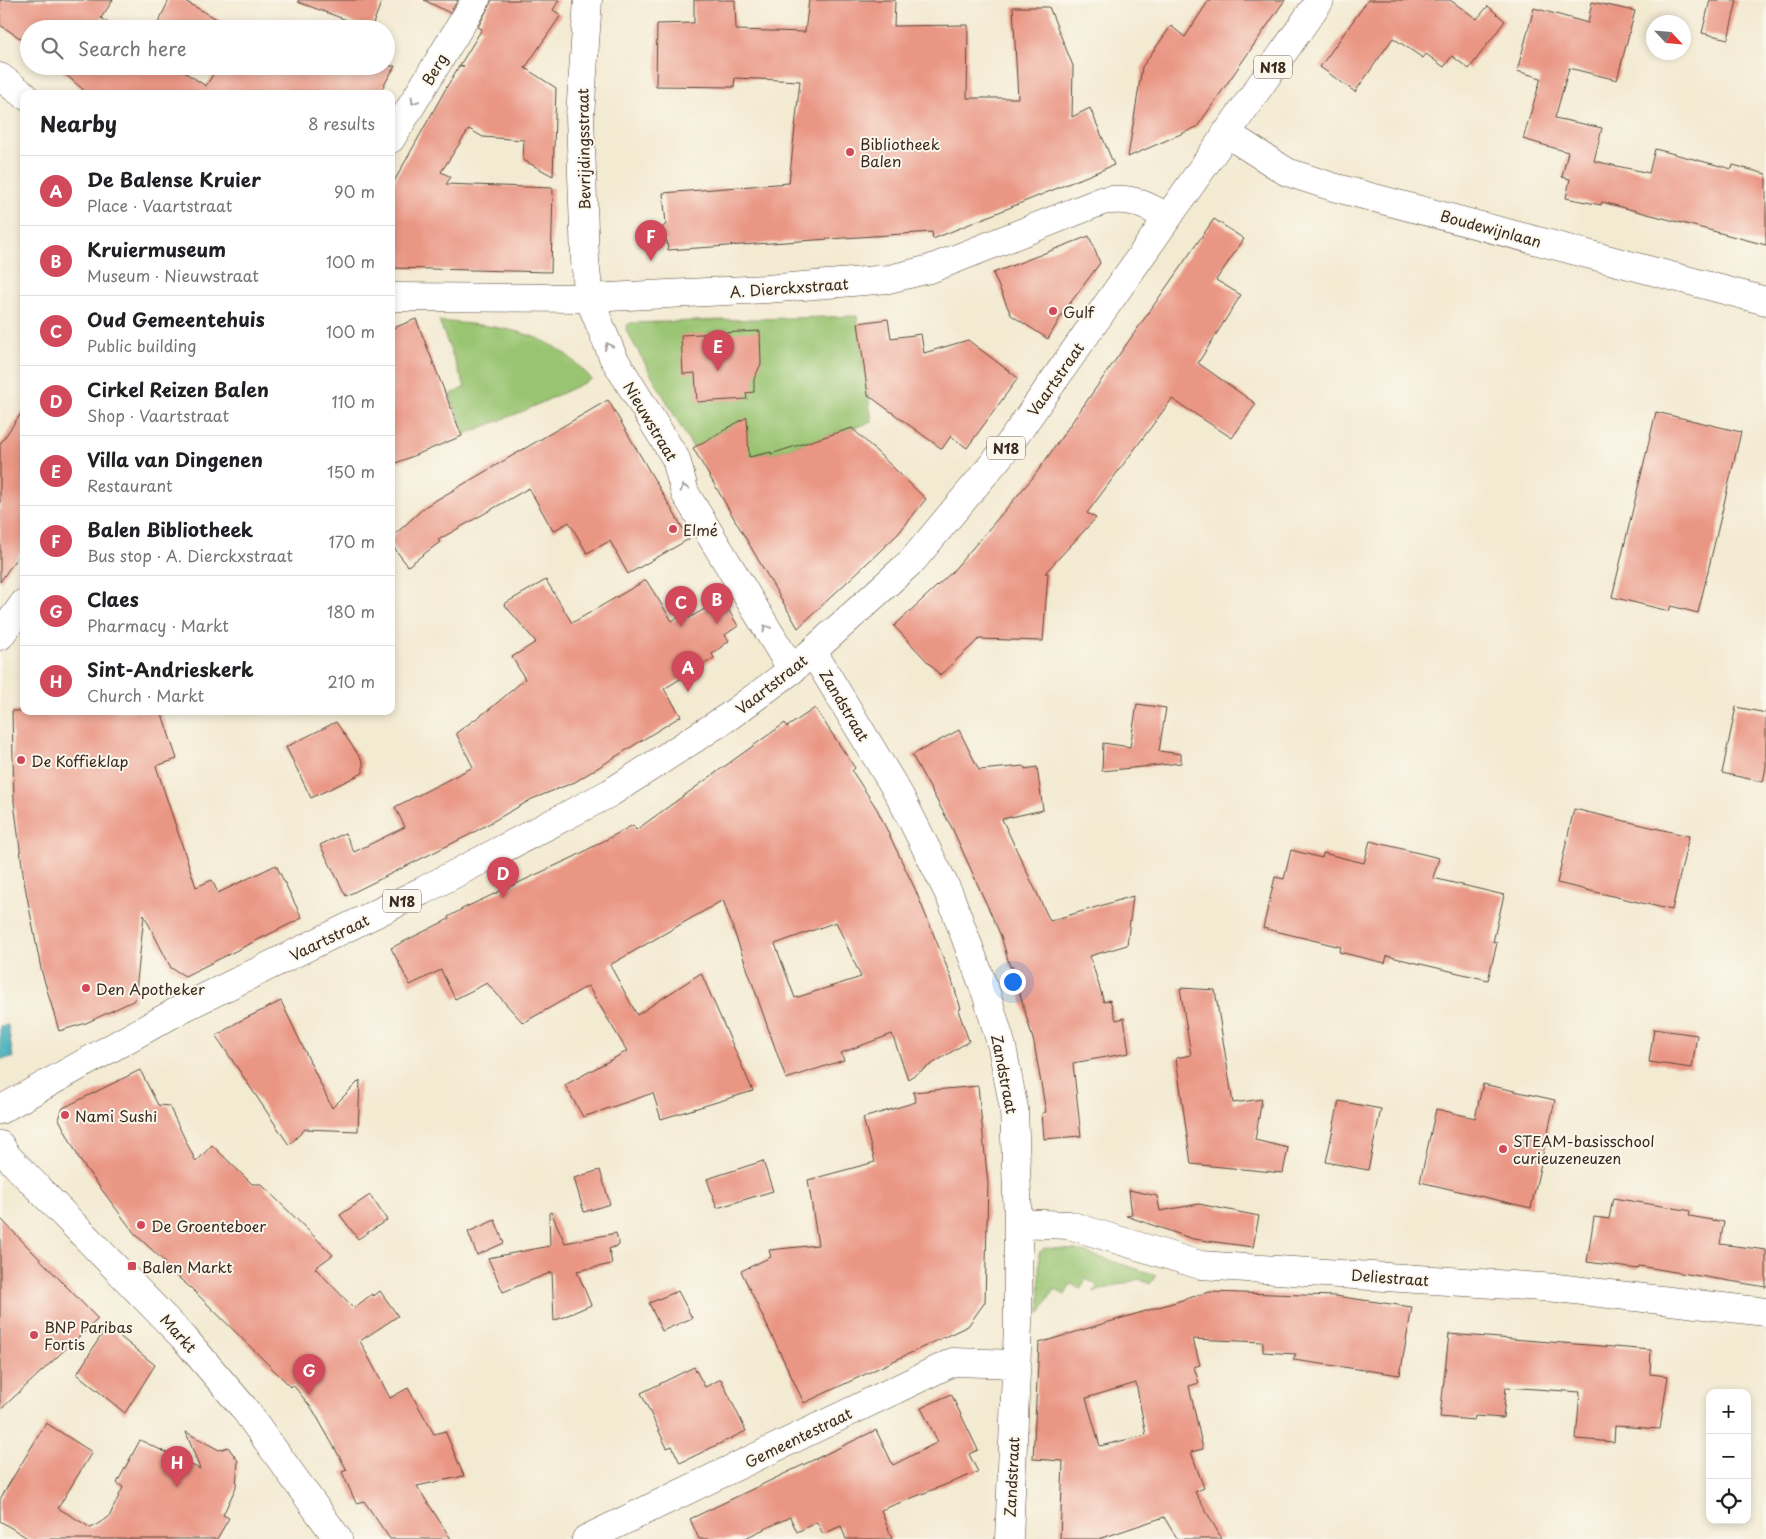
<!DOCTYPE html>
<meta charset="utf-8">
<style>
body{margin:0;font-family:"Playpen Sans",sans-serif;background:#f6f6f6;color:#202124}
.controls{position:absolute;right:15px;bottom:15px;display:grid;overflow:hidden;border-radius:10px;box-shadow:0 2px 8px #0003}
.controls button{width:45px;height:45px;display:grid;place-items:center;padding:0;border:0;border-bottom:1px solid #e0e0e0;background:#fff;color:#202124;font:25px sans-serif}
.compass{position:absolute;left:1646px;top:15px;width:45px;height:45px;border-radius:50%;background:#fff;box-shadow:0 2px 8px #0003;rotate:116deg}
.you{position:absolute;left:1012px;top:981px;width:18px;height:18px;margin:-12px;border:4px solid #fff;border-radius:50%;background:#1a73e8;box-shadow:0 0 0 8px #1a73e833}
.badge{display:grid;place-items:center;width:32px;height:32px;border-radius:50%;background:#d1495b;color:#fff;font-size:16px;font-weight:700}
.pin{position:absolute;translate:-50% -41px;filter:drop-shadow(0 1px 2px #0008)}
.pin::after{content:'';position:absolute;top:26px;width:18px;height:15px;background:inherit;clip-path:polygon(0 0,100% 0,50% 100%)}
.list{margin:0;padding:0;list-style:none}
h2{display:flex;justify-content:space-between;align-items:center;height:65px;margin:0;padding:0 20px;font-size:21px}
h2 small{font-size:16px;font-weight:400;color:#757577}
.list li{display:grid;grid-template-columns:32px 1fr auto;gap:15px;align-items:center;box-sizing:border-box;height:70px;padding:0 20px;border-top:1px solid #e0e0e0}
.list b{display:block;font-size:19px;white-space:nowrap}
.list p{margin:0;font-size:16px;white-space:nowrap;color:#757577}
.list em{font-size:16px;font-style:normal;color:#757577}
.icon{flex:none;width:28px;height:28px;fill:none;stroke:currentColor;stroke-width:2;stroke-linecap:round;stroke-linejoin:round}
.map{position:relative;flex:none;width:1766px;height:1539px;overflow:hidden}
.search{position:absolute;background:#fff;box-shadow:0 2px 8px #0003;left:20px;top:20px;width:375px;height:55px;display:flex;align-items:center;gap:12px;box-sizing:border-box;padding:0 18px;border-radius:28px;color:#757577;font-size:19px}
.panel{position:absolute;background:#fff;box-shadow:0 2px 8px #0003;left:20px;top:90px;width:375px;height:625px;border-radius:10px}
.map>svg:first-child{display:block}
.green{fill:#99c471;stroke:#6a7748}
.water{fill:#3babb8;stroke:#3b6a6b}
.building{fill:#ea9684;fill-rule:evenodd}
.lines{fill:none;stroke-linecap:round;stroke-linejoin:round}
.minor-casing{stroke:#574739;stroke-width:29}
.tertiary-casing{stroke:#574739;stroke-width:29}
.secondary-casing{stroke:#574739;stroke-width:29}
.primary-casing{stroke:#574739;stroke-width:29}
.minor{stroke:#fff;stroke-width:28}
.tertiary{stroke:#fff;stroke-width:28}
.secondary{stroke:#fff;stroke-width:28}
.primary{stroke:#fff;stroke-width:28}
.oneway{stroke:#a79f9a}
.poi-dot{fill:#d1495b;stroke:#fbf7ec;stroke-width:2}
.labels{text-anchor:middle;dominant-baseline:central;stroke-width:4;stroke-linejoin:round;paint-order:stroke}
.shield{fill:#fbf7ec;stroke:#75685c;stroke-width:1}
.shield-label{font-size:14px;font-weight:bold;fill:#3b2a1e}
.street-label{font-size:15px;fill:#3b2a1e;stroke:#fbf7ec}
.poi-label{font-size:15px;fill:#3b2a1e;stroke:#fbf7ec;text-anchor:start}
</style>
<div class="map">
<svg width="1766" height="1539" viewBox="0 0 1766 1539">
<rect width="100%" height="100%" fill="#fbf7ec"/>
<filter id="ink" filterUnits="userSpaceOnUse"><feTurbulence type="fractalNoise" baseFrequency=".02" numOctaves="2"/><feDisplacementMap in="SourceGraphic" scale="10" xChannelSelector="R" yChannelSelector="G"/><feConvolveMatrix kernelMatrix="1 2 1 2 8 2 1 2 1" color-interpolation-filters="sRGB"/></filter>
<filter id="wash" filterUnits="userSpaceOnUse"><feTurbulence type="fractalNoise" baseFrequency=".0096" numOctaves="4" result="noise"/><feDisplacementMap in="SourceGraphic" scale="20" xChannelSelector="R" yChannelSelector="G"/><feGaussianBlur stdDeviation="1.12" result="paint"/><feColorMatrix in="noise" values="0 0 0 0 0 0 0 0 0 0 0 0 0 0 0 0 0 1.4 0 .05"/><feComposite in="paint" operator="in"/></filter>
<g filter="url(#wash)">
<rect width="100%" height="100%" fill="#f3ead2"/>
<!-- green -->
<path class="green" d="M 857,316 L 872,422 L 771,454 L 770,452 L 745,457 L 728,428 L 693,448 L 626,330 L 627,325 L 631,323 Z
M 439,321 C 480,325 525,327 560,350 C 572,358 582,369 592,379 L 526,410 L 465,434 L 450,395 L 465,387 Z
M 1044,1248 L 1077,1250 L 1156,1275 L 1150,1284 L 1139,1279 L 1094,1292 L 1097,1285 L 1086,1279 L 1081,1289 L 1071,1284 L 1065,1295 L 1054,1289 L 1040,1314 L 1039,1253 Z"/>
<!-- water -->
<path class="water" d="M 8,1025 L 13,1058 L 0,1059 L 0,1026 Z"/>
<g id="blocks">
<!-- building -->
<path class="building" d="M 0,0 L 113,0 L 101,18 L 117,29 L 29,29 L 29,44 L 0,25 Z
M 169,0 L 183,0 L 235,29 L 155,29 Z
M 298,0 L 382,0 L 371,29 L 298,2 Z
M 424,0 L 458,0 L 450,13 Z
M 492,0 L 559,0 L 553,10 L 561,15 L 525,68 L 556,88 L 553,176 L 523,160 L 524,140 L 483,137 L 469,129 L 441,172 L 451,177 L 446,184 L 553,188 L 551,272 L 391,268 L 391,187 L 445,90 L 459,66 L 464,66 L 460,65 L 482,29 L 478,27 Z
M 694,0 L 735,0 L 736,30 L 805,32 L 809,0 L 895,0 L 894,26 L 968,25 L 967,98 L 1018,98 L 1013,7 L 1049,7 L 1073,66 L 1072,117 L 1090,108 L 1114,165 L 933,239 L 932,232 L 668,250 L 667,241 L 657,233 L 666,224 L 663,193 L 789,183 L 800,81 L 735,78 L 734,87 L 656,86 L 657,24 L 694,23 Z
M 1209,0 L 1285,0 L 1197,127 L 1128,157 L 1142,67 L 1171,26 L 1185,37 Z
M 1368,0 L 1450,0 L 1477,19 L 1488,6 L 1505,21 L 1469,69 L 1452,56 L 1444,67 L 1426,54 L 1423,58 L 1393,38 L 1355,92 L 1320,67 Z
M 1710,0 L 1737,0 L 1728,39 L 1702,33 Z
M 1592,2 L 1635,11 L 1617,80 L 1569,68 L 1555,118 L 1602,128 L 1594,161 L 1649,173 L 1655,149 L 1732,169 L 1733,165 L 1766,174 L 1766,245 L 1602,202 L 1601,205 L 1566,198 L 1570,179 L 1562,177 L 1568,152 L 1523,139 L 1541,78 L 1517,71 L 1534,8 L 1588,23 Z
M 56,66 L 175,66 L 206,86 L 218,66 L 395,66 L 379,94 L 88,94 Z
M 1214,219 L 1244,239 L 1216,280 L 1241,295 L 1198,363 L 1256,404 L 1232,438 L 1172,399 L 1087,513 L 1096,518 L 1045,573 L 1048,573 L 1043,641 L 979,639 L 940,675 L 894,626 L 952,572 L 1035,475 Z
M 1089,236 L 1100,263 L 1065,310 L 1048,339 L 1011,315 L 993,273 Z
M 416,319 L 462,436 L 391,465 L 391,329 Z
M 888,319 L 891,338 L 921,334 L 924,353 L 968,340 L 1018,378 L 967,448 L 951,436 L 942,449 L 868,395 L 858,323 Z
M 760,331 L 761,364 L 754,379 L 754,392 L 746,393 L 747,399 L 697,402 L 695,373 L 683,374 L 681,335 Z
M 608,400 L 689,539 L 628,574 L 610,541 L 587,553 L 569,522 L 553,531 L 529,488 L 438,540 L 440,542 L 408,566 L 391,544 L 391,538 L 426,506 Z
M 24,409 L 24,547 L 0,582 L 0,444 Z
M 1656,412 L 1741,432 L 1698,613 L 1671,606 L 1669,611 L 1612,597 Z
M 747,417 L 749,457 L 771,452 L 771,454 L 852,428 L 926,499 L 898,534 L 798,628 L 693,448 Z
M 546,580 L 572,623 L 646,580 L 672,621 L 686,613 L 689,618 L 722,599 L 738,626 L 725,635 L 729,641 L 712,654 L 714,658 L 664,689 L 681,716 L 575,782 L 532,799 L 469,835 L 346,896 L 320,845 L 345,833 L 354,852 L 405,827 L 395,807 L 473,767 L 456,733 L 491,708 L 525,679 L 512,657 L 536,642 L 504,604 Z
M 1137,704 L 1166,708 L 1159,751 L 1181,754 L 1181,763 L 1102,771 L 1103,743 L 1130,747 Z
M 1736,707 L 1766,713 L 1766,767 L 1763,782 L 1722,773 Z
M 815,708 L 855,768 L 852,771 L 877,809 L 915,889 L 951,977 L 961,1009 L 958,1010 L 969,1041 L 908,1079 L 892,1034 L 841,1053 L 844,1060 L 786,1079 L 723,900 L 610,965 L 637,1015 L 701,973 L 753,1091 L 661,1119 L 653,1093 L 583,1117 L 565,1085 L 627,1051 L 588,986 L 523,1023 L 487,983 L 455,999 L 441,970 L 410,985 L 391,948 L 449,919 L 448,917 L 464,908 L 574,857 L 633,825 L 636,830 L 785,723 L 787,727 ZM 836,922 L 861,977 L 795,998 L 775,944 Z
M 12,711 L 161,711 L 177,759 L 156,766 L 196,887 L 212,880 L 218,893 L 276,865 L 302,918 L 185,976 L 171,968 L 144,915 L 135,1000 L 86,1023 L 59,1031 L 41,969 L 24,881 L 14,802 Z
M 336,722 L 363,762 L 363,773 L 311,798 L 286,747 Z
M 959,730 L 979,770 L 1024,766 L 1025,769 L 1037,767 L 1043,810 L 1002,819 L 1050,921 L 1133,896 L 1127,945 L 1090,956 L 1104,1002 L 1110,1000 L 1116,1020 L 1124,1018 L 1129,1053 L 1073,1063 L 1081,1136 L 1044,1139 L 1042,1113 L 1046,1112 L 1034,1043 L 1012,966 L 1010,967 L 1001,936 L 953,830 L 912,755 Z
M 1574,809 L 1689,836 L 1672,910 L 1557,883 Z
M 1370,841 L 1439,858 L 1433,878 L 1504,895 L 1493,942 L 1497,943 L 1488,980 L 1387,956 L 1385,963 L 1339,952 L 1341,947 L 1263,928 L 1275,877 L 1284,879 L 1291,850 L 1322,858 L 1323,853 L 1364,863 Z
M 1180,988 L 1215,990 L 1233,1103 L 1262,1099 L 1255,1140 L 1288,1148 L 1283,1173 L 1191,1164 L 1176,1058 L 1191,1055 Z
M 281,1001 L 332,1108 L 360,1080 L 358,1131 L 305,1129 L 289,1145 L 216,1036 L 236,1023 Z
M 1654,1029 L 1697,1035 L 1692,1068 L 1649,1062 Z
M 140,1070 L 158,1105 L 169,1106 L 196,1162 L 212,1145 L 252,1184 L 261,1184 L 333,1255 L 315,1268 L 354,1308 L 372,1294 L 374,1296 L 380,1291 L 398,1316 L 360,1341 L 390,1398 L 408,1388 L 434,1434 L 445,1431 L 464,1476 L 417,1486 L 451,1539 L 390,1539 L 364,1501 L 356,1503 L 342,1472 L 347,1470 L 313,1410 L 293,1385 L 291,1387 L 191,1288 L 162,1264 L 165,1262 L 135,1234 L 81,1162 L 59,1119 L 63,1108 Z
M 1483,1084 L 1555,1100 L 1531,1208 L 1420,1182 L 1436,1109 L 1475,1118 Z
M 978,1086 L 988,1184 L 985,1302 L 968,1326 L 804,1403 L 741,1271 L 771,1257 L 769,1250 L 818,1245 L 808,1180 L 875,1162 L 863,1118 L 916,1102 L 913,1092 Z
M 1339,1101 L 1381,1109 L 1368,1170 L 1326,1162 Z
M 763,1161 L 773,1191 L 717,1208 L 707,1179 Z
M 600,1170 L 610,1204 L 584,1212 L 574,1178 Z
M 1129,1190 L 1157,1196 L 1160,1211 L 1199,1204 L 1259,1216 L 1253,1247 L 1193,1239 L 1126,1216 L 1132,1215 Z
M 370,1195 L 387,1220 L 358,1239 L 340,1215 Z
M 1613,1198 L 1686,1210 L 1690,1211 L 1689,1216 L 1724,1222 L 1720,1244 L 1766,1250 L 1766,1287 L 1639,1266 L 1638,1269 L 1587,1262 L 1594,1217 L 1609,1219 Z
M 551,1212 L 565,1243 L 616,1233 L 619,1245 L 609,1249 L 612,1264 L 577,1271 L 591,1305 L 554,1321 L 552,1272 L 503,1292 L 488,1258 L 550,1246 L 549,1213 Z
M 0,1218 L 98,1319 L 0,1410 Z
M 495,1220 L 504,1243 L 477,1255 L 468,1232 Z
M 678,1291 L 692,1318 L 662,1331 L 649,1303 Z
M 1209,1292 L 1335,1296 L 1412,1307 L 1400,1375 L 1293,1360 L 1296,1354 L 1263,1352 L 1263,1342 L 1193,1339 L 1200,1365 L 1194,1367 L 1199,1383 L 1189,1386 L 1203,1449 L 1191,1452 L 1204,1488 L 1195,1492 L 1222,1539 L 1177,1539 L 1164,1517 L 1099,1539 L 1060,1539 L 1063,1461 L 1033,1459 L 1039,1343 ZM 1136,1383 L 1146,1435 L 1100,1446 L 1086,1398 Z
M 107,1326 L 155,1365 L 125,1413 L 77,1374 Z
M 1449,1334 L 1651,1350 L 1650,1374 L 1668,1376 L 1660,1429 L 1615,1426 L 1614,1442 L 1576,1439 L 1580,1392 L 1506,1387 L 1503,1418 L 1475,1416 L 1474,1420 L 1440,1417 Z
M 694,1367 L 705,1387 L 721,1379 L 746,1431 L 680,1463 L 672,1446 L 667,1448 L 641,1393 Z
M 951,1394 L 978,1450 L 969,1454 L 978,1472 L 881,1510 L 892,1539 L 846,1539 L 841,1526 L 823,1534 L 817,1522 L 797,1532 L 790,1517 L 743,1539 L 699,1539 L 690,1519 L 876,1430 L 893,1465 L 938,1442 L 921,1408 Z
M 46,1423 L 92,1452 L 58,1508 L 91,1528 L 109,1517 L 123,1487 L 117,1483 L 140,1440 L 200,1469 L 186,1432 L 219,1450 L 228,1447 L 238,1461 L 236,1487 L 223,1515 L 229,1518 L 217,1539 L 29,1539 L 0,1521 L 0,1499 Z"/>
</g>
</g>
<g filter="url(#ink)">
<use href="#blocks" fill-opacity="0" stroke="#574739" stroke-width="1"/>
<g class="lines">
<defs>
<path id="minor" d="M 588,0 L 580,116 L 585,260 L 589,298 L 613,357 L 676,459 L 685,493 L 792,670
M 1226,133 L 1287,172 L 1333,187 L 1766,301
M 391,139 L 476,0
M 0,636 L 24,603
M 813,652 L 900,796 L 950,896 L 987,996 L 1002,1047 L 1014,1109 L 1018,1223 L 1018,1325 L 1009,1539
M 1018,1223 L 1069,1225 L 1200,1265 L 1557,1288 L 1766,1312
M 586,1539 L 953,1362 L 1017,1364"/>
<path id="tertiary" d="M 0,77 L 24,95
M 391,297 L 589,298 L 766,289 L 889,279 L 930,269 L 1102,201 C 1133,197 1140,203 1168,217"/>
<path id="secondary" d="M 0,1145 L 8,1157 L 184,1338 L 243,1407 L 338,1539"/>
<path id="primary" d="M 0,1110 L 183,1008 L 422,891 L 610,793 L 728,717 L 792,670 L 913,560 L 1008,446 L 1320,0"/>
</defs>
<!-- minor casing -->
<use href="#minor" class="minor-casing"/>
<!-- tertiary casing -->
<use href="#tertiary" class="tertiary-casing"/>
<!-- secondary casing -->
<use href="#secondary" class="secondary-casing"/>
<!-- primary casing -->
<use href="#primary" class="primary-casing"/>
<!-- minor -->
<use href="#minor" class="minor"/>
<!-- tertiary -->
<use href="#tertiary" class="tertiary"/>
<!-- secondary -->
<use href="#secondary" class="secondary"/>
<!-- primary -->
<use href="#primary" class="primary"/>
</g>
<!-- one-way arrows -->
<defs><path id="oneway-chevron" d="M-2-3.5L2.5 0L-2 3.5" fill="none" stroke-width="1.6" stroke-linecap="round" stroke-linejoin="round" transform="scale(1.25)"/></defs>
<g class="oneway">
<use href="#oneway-chevron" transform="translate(414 101) rotate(121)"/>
<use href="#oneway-chevron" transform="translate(608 346) rotate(-112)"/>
<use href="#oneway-chevron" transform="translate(684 488) rotate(-109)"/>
<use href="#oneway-chevron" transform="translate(766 628) rotate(-121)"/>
</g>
</g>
<!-- markers -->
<g class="poi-dot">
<circle cx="850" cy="152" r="5"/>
<circle cx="1053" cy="311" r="5"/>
<circle cx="673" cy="529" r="5"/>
<circle cx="21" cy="760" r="5"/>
<circle cx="86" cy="988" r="5"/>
<circle cx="65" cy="1115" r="5"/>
<circle cx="1503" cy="1149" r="5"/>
<circle cx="141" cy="1225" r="5"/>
<rect x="127" y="1261" width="10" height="10" rx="2.5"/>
<circle cx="34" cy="1335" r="5"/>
</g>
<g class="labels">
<!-- shield labels -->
<g class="shield">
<rect x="1254" y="55.5" width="38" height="23" rx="4"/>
<rect x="987" y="436.5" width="38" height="23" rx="4"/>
<rect x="383" y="889.5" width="38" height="23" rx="4"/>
</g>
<g class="shield-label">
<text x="1273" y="67">N18</text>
<text x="1006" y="448">N18</text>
<text x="402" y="901">N18</text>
</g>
<!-- street labels -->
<g class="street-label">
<text transform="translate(434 69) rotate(-59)">Berg</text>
<text transform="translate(583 149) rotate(-91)">Bevrijdingsstraat</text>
<text transform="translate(1491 228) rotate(15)">Boudewijnlaan</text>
<text transform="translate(789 287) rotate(-4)">A. Dierckxstraat</text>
<text transform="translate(1055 379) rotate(-55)">Vaartstraat</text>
<text transform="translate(651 421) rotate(59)">Nieuwstraat</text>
<text transform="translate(771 684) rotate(-38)">Vaartstraat</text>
<text transform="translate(845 705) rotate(59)">Zandstraat</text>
<text transform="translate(329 937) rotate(-26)">Vaartstraat</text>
<text transform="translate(1005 1074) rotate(79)">Zandstraat</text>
<text transform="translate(1390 1277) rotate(4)">Deliestraat</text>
<text transform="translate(179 1333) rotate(48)">Markt</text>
<text transform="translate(798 1437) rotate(-26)">Gemeentestraat</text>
<text transform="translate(1011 1477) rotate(-87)">Zandstraat</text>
</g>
<!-- poi labels -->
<g class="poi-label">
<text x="860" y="143">Bibliotheek<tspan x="860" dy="17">Balen</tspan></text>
<text x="1063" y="311">Gulf</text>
<text x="683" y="529">Elmé</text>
<text x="31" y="760">De Koffieklap</text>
<text x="96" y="988">Den Apotheker</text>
<text x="75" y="1115">Nami Sushi</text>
<text x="1513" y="1140">STEAM-basisschool<tspan x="1513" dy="17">curieuzeneuzen</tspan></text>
<text x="151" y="1225">De Groenteboer</text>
<text x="142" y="1266">Balen Markt</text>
<text x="44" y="1326">BNP Paribas<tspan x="44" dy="17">Fortis</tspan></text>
</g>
</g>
</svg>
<div class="controls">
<button>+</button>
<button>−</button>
<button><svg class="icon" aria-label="locate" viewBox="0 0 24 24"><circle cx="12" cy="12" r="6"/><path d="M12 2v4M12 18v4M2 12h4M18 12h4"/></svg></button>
</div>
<svg class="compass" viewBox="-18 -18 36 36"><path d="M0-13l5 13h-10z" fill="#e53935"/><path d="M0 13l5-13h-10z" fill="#757577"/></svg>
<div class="you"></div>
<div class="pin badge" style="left:688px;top:692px">A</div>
<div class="pin badge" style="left:717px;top:624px">B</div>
<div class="pin badge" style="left:681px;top:627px">C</div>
<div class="pin badge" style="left:503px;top:898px">D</div>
<div class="pin badge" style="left:718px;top:371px">E</div>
<div class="pin badge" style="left:651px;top:261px">F</div>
<div class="pin badge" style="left:309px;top:1395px">G</div>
<div class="pin badge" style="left:177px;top:1487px">H</div>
<div class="search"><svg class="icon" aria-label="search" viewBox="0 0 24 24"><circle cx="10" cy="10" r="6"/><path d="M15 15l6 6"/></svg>Search here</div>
<section class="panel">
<h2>Nearby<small>8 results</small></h2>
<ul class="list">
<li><span class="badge">A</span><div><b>De Balense Kruier</b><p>Place · Vaartstraat</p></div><em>90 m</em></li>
<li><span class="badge">B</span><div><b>Kruiermuseum</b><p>Museum · Nieuwstraat</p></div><em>100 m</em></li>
<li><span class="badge">C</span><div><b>Oud Gemeentehuis</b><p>Public building</p></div><em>100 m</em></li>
<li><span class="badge">D</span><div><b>Cirkel Reizen Balen</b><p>Shop · Vaartstraat</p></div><em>110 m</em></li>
<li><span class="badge">E</span><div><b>Villa van Dingenen</b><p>Restaurant</p></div><em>150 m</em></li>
<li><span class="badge">F</span><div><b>Balen Bibliotheek</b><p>Bus stop · A. Dierckxstraat</p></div><em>170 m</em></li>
<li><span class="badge">G</span><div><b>Claes</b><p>Pharmacy · Markt</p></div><em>180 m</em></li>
<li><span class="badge">H</span><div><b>Sint-Andrieskerk</b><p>Church · Markt</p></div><em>210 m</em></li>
</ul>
</section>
</div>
